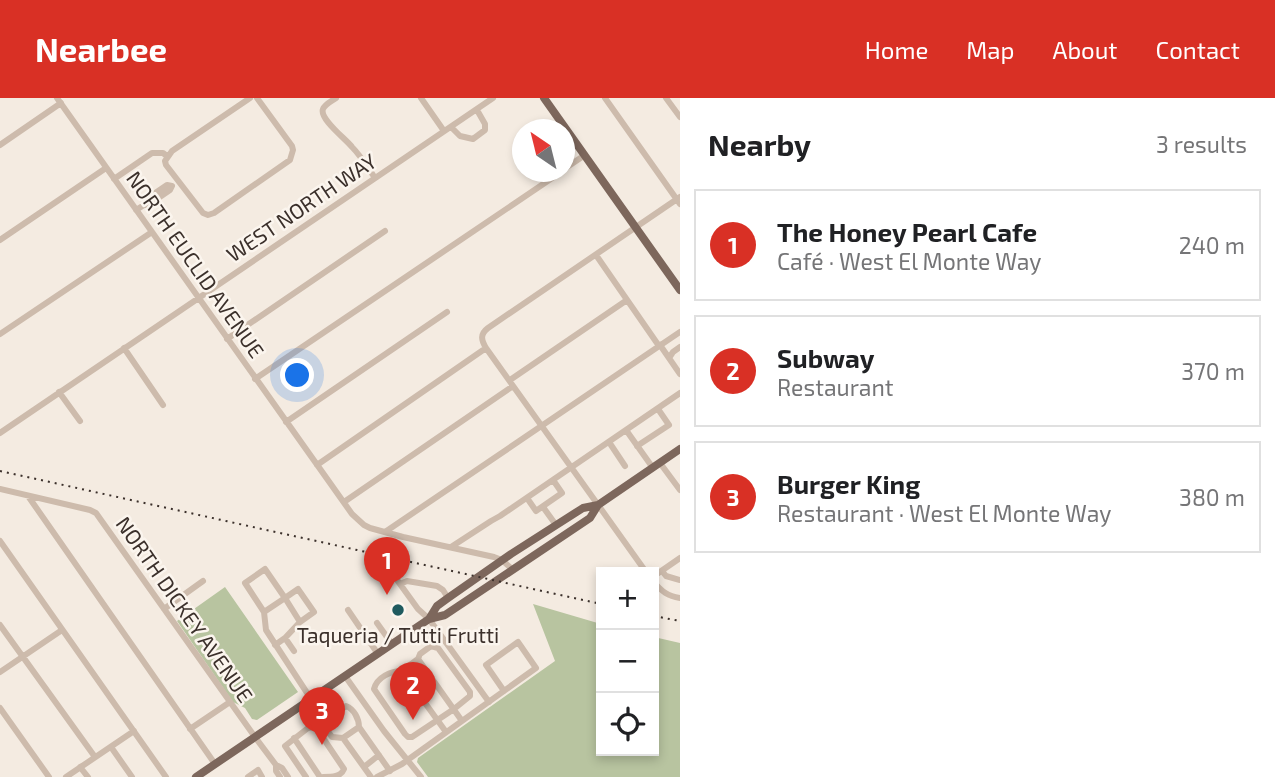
<!DOCTYPE html>
<meta charset="utf-8">
<style>
body{margin:0;font-family:"Exo 2",sans-serif;background:#f2f2f2;color:#202124}
.controls{position:absolute;right:21px;bottom:21px;display:grid;overflow:hidden;border-radius:0px;box-shadow:0 4px 10px #0003}
.controls button{width:63px;height:63px;display:grid;place-items:center;padding:0;border:0;border-bottom:2px solid #e0e0e0;background:#fff;color:#202124;font:35px sans-serif}
.compass{position:absolute;left:512px;top:21px;width:63px;height:63px;border-radius:50%;background:#fff;box-shadow:0 4px 10px #0003;rotate:325deg}
.you{position:absolute;left:298px;top:278px;width:24px;height:24px;margin:-18px;border:5px solid #fff;border-radius:50%;background:#1a73e8;box-shadow:0 0 0 10px #1a73e833}
.badge{display:grid;place-items:center;width:46px;height:46px;border-radius:50%;background:#d93025;color:#fff;font-size:23px;font-weight:700}
.pin{position:absolute;translate:-50% -58px;filter:drop-shadow(0 2px 4px #0008)}
.pin::after{content:'';position:absolute;top:37px;width:24px;height:21px;background:inherit;clip-path:polygon(0 0,100% 0,50% 100%)}
.list{margin:0;padding:0;list-style:none}
h2{display:flex;justify-content:space-between;align-items:center;height:91px;margin:0;padding:0 28px;font-size:30px}
h2 small{font-size:23px;font-weight:400;color:#757577}
.list li{display:grid;grid-template-columns:46px 1fr auto;gap:21px;align-items:center;box-sizing:border-box;height:112px;margin:0 14px 14px;padding:0 14px;border:2px solid #e0e0e0;border-radius:0px}
.list b{display:block;font-size:26px;white-space:nowrap}
.list p{margin:0;font-size:23px;white-space:nowrap;color:#757577}
.list em{font-size:23px;font-style:normal;color:#757577}
.icon{flex:none;width:38px;height:38px;fill:none;stroke:currentColor;stroke-width:2;stroke-linecap:round;stroke-linejoin:round}
.map{position:relative;flex:none;width:680px;height:679px;overflow:hidden}
header{display:flex;align-items:center;gap:42px;box-sizing:border-box;height:98px;padding:0 35px;background:#d93025;color:#fff}
header strong{font-size:33px}
nav{display:flex;gap:38px;margin-inline-start:auto;font-size:24px}
main{display:flex}
aside{flex:1;background:#fff}
.map>svg:first-child{display:block}
.green{fill:#b8c4a0}
.lines{fill:none;stroke-linecap:round;stroke-linejoin:round}
.minor{stroke:#cdbbac;stroke-width:6}
.major{stroke:#7d675c;stroke-width:8}
.rail{stroke:#3b302b;stroke-width:2;stroke-dasharray:2 5;stroke-linecap:butt}
.poi-dot{fill:#1f5a5e;stroke:#fbf5ee;stroke-width:2.5}
.labels{text-anchor:middle;dominant-baseline:central;stroke-width:5;stroke-linejoin:round;paint-order:stroke}
.street-label{font-size:21px;fill:#3b302b;stroke:#fbf5ee}
.poi-label{font-size:21px;fill:#3b302b;stroke:#fbf5ee}
</style>
<header>
<strong>Nearbee</strong>
<nav><a>Home</a><a>Map</a><a>About</a><a>Contact</a></nav>
</header>
<main>
<div class="map">
<svg width="680" height="679" viewBox="0 0 680 679">
<rect width="100%" height="100%" fill="#f4ebe1"/>
<!-- green -->
<path class="green" d="M 225,489 L 298,594 L 257,622 L 252,621 L 245,610 L 233,604 L 177,523 Z
M 533,506 L 601,526 L 601,653 L 654,653 L 654,539 L 680,545 L 680,679 L 428,679 L 417,664 L 418,660 L 555,563 Z"/>
<g class="lines">
<!-- minor -->
<path class="minor" d="M 57,0 L 352,416 L 364,427 L 370,430 L 403,439 L 494,459 L 502,462 L 513,472
M 250,0 L 172,53 L 165,63 L 166,67 L 203,115 L 208,117 L 214,115 L 290,62 L 293,52 L 292,48 L 257,0
M 336,0 C 332,3 325,6 323,11 C 319,21 346,41 352,49 C 361,58 368,70 375,80
M 421,0 L 444,33
M 605,0 L 680,106
M 666,0 L 680,19
M 451,29 L 460,38 L 473,41 L 485,32 L 485,26 L 477,12
M 0,47 L 61,5
M 564,71 L 585,57
M 114,81 L 152,55 L 163,55 L 167,58
M 136,112 L 144,107 L 148,107 L 170,92 L 172,88 L 167,87 L 145,102 L 144,107
M 0,142 L 106,70
M 596,157 L 659,248
M 0,236 L 152,134
M 227,241 L 385,133
M 660,247 L 680,276
M 124,250 L 163,307
M 486,250 L 646,474
M 669,260 L 673,254 L 680,249
M 255,281 L 561,74
M 510,282 L 627,202
M 59,294 L 80,323
M 286,324 L 447,214
M 626,332 L 653,370
M 0,335 L 493,0
M 609,344 L 625,368
M 637,348 L 669,327 L 658,311
M 660,365 L 680,392
M 317,367 L 486,250 C 481,242 480,236 488,230 L 680,99
M 0,391 L 90,412 L 96,415 L 255,639 L 276,667 L 282,670 L 288,679
M 28,398 L 215,666
M 527,400 L 536,413 L 562,395 L 553,382
M 344,404 L 513,288
M 543,409 L 556,427
M 385,434 L 680,234
M 0,443 L 166,679
M 451,449 L 491,423 L 500,418 L 680,295
M 369,470 L 392,475 L 418,511 L 429,521 L 489,604
M 662,473 L 666,478 L 680,482
M 654,478 L 680,460
M 654,484 C 662,494 668,498 680,500
M 400,486 L 407,483 L 437,488 L 443,492 L 448,500
M 164,511 L 203,483
M 348,512 L 378,556
M 264,514 L 285,500 L 265,471 L 245,485 L 264,514 L 266,532 L 311,601
M 377,525 L 392,546
M 0,527 L 95,659
M 285,540 L 300,524 L 285,500 L 298,491 L 314,514 L 300,524
M 275,547 L 285,540 L 294,553
M 402,573 C 391,573 377,579 374,591 L 405,636 L 408,639 L 412,639 L 454,611 L 470,598 L 470,594 L 438,550 L 431,548 L 420,556 L 418,561
M 0,574 L 62,532
M 345,578 L 384,633 L 421,679
M 0,610 L 49,679
M 190,631 L 230,604
M 446,634 L 402,573 L 418,561 L 462,623
M 294,640 L 320,679
M 343,640 L 332,639 L 324,628 L 325,622 L 346,608 C 354,611 359,621 359,629
M 111,649 L 132,679
M 276,667 L 276,673 L 280,679
M 80,669 L 88,679
M 364,669 L 379,657
M 66,679 L 134,633
M 248,679 L 258,672 L 262,679
M 306,679 L 285,648 L 308,630 L 313,629 L 317,631 L 344,671 C 341,679 332,679 323,679
M 371,679 L 343,640 L 359,629 L 390,673
M 377,679 L 402,666 L 536,570 L 518,544 L 486,567 L 504,593"/>
<!-- major -->
<path class="major" d="M 544,0 L 680,192
M 429,521 L 437,508 L 448,500 L 511,456 L 583,410 L 598,407
M 196,679 L 429,521 L 445,517 L 590,420 L 598,407 L 680,351"/>
<!-- rail -->
<path class="rail" d="M 0,373 L 601,506
M 654,518 L 680,523"/>
</g>
<!-- markers -->
<circle class="poi-dot" cx="398" cy="512" r="7"/>
<g class="labels">
<!-- street labels -->
<g class="street-label">
<text transform="translate(301 109) rotate(-34)">WEST NORTH WAY</text>
<text transform="translate(196 166) rotate(55)">NORTH EUCLID AVENUE</text>
<text transform="translate(185 511) rotate(55)">NORTH DICKEY AVENUE</text>
</g>
<!-- poi labels -->
<g class="poi-label">
<text x="398" y="536">Taqueria / Tutti Frutti</text>
</g>
</g>
</svg>
<div class="controls">
<button>+</button>
<button>−</button>
<button><svg class="icon" aria-label="locate" viewBox="0 0 24 24"><circle cx="12" cy="12" r="6"/><path d="M12 2v4M12 18v4M2 12h4M18 12h4"/></svg></button>
</div>
<svg class="compass" viewBox="-18 -18 36 36"><path d="M0-13l5 13h-10z" fill="#e53935"/><path d="M0 13l5-13h-10z" fill="#757577"/></svg>
<div class="you"></div>
<div class="pin badge" style="left:387px;top:497px">1</div>
<div class="pin badge" style="left:413px;top:622px">2</div>
<div class="pin badge" style="left:322px;top:647px">3</div>
</div>
<aside>
<h2>Nearby<small>3 results</small></h2>
<ul class="list">
<li><span class="badge">1</span><div><b>The Honey Pearl Cafe</b><p>Café · West El Monte Way</p></div><em>240 m</em></li>
<li><span class="badge">2</span><div><b>Subway</b><p>Restaurant</p></div><em>370 m</em></li>
<li><span class="badge">3</span><div><b>Burger King</b><p>Restaurant · West El Monte Way</p></div><em>380 m</em></li>
</ul>
</aside>
</main>
